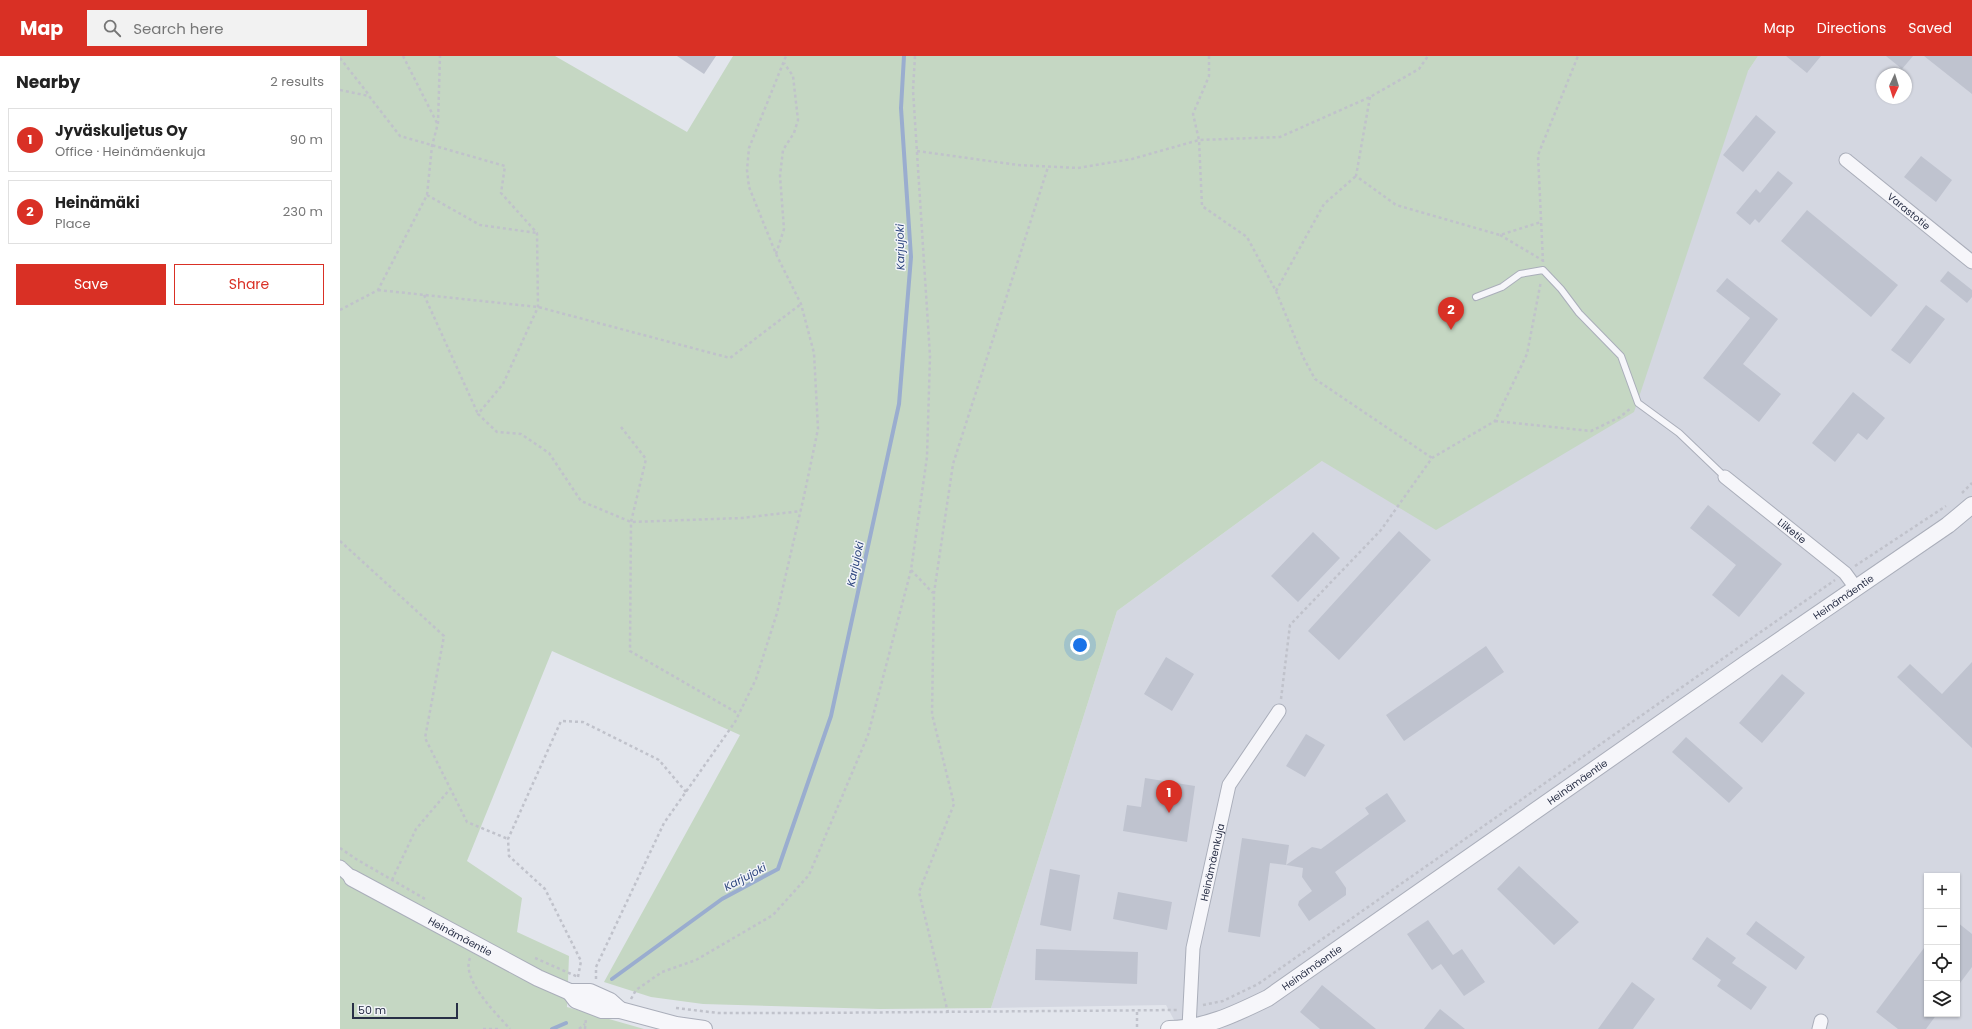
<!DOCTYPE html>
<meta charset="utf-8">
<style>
body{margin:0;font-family:Poppins,sans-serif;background:#f2f2f2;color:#222}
.controls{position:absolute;right:12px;bottom:12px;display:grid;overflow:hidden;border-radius:0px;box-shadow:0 1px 3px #0004}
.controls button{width:36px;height:36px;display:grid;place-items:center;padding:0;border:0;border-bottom:1px solid #e0e0e0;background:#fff;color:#222;font:20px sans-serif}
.compass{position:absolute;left:1536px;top:12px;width:36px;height:36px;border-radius:50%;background:#fff;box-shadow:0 1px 3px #0004;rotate:184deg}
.scale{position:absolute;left:12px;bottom:10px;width:106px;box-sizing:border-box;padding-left:4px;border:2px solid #282f46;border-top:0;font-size:11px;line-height:14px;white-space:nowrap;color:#282f46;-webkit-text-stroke:3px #f2f4f9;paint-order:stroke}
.you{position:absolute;left:740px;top:589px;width:14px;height:14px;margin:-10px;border:3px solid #fff;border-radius:50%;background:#1a73e8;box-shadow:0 0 0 6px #1a73e833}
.badge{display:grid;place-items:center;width:26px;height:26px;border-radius:50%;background:#d93025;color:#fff;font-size:13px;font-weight:700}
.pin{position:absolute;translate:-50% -33px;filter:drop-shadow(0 1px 2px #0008)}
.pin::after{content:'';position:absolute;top:21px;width:14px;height:12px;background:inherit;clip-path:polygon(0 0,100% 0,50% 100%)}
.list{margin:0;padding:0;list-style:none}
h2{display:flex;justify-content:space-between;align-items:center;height:52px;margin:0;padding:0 16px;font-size:17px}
h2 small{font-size:13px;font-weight:400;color:#767676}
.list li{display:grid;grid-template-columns:26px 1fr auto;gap:12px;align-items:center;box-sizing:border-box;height:64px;margin:0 8px 8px;padding:0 8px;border:1px solid #e0e0e0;border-radius:0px}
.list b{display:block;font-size:15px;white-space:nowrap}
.list p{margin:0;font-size:13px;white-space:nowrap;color:#767676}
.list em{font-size:13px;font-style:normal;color:#767676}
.actions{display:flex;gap:8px;padding:12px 16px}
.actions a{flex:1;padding:9px 0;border:1px solid #d93025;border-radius:0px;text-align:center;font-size:14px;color:#d93025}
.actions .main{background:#d93025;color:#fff}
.icon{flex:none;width:22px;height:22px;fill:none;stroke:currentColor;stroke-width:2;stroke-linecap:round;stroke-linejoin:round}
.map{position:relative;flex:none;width:1632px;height:973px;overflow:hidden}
header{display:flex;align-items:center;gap:24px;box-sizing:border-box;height:56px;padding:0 20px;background:#d93025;color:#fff}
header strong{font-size:19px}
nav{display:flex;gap:22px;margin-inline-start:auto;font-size:14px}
.search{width:280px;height:36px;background:#f2f2f2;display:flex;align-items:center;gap:10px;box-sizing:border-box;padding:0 14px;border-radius:0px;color:#767676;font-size:15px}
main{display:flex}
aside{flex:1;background:#fff}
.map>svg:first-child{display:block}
.built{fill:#d4d7e1;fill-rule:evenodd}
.green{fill:#c5d7c3}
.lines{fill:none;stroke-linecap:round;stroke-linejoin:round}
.stream{stroke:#9aadcf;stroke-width:4}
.building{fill:#bfc3cf}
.service-casing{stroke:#aaaeba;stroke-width:8}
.minor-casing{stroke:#aaaeba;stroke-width:15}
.tertiary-casing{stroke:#aaaeba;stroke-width:18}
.path{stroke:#c0c2cb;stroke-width:2.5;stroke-dasharray:3 3;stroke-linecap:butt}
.service{stroke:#f6f6fa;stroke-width:6}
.minor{stroke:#f6f6fa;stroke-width:13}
.tertiary{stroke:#f6f6fa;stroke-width:16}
.labels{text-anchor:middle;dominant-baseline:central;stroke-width:3;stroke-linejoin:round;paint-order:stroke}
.street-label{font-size:10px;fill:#282f46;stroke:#f2f4f9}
.water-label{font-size:11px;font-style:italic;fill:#2e477e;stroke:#f2f4f9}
</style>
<header>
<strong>Map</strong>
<div class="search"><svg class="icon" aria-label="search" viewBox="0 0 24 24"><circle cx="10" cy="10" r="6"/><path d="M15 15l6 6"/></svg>Search here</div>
<nav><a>Map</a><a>Directions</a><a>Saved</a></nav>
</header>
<main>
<aside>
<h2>Nearby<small>2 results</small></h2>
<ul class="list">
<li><span class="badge">1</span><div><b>Jyväskuljetus Oy</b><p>Office · Heinämäenkuja</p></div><em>90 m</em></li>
<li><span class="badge">2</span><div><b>Heinämäki</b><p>Place</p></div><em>230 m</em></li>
</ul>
<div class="actions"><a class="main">Save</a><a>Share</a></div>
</aside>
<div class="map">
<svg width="1632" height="973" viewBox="0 0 1632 973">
<rect width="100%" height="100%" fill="#e2e5ec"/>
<!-- built -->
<path class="built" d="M 1418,0 L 1632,0 L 1632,973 L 839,973 L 826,949 L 651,952 L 777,555 L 982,405 L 1408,15 ZM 1542,18 L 1566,18 L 1566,42 L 1542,42 ZM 1587,820 L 1617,820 L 1617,958 L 1587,958 Z"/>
<!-- green -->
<path class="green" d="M 0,0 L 215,0 L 347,76 L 393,0 L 1418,0 L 1408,15 L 1294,356 L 1096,474 L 982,405 L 777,555 L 651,952 L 540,953 L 363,948 L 311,941 L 264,926 L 400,679 L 212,595 L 127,805 L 182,842 L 177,876 L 229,900 L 227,951 L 304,973 L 0,973 Z"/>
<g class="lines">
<!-- stream -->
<path class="stream" d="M 272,923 L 382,843 L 438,813 L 491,660 L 559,348 L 571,201 L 561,52 L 564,0
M 212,973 L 226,967"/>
</g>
<!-- building -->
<path class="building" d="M 337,0 L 376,0 L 364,18 Z
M 1446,0 L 1481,0 L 1467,17 Z
M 1546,0 L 1573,0 L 1562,13 Z
M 1584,0 L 1632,0 L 1632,38 Z
M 1416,59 L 1436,76 L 1403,116 L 1383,99 Z
M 1581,100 L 1612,124 L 1596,146 L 1564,121 Z
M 1438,115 L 1453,127 L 1419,167 L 1415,163 L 1410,169 L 1396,157 L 1416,133 L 1420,137 Z
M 1467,154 L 1558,229 L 1531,261 L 1441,185 Z
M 1608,215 L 1632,234 L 1632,241 L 1627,247 L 1600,225 Z
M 1387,222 L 1438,263 L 1403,308 L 1441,338 L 1419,366 L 1363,322 L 1410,262 L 1376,235 Z
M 1586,249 L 1605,263 L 1570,308 L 1551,294 Z
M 1513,336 L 1545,362 L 1527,384 L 1518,377 L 1495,406 L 1472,387 Z
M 1368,449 L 1442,508 L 1399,561 L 1372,539 L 1396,509 L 1350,472 Z
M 1059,475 L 1091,504 L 999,604 L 968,575 Z
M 973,476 L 1000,502 L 958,546 L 931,520 Z
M 1146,590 L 1164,616 L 1064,685 L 1046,659 Z
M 826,601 L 854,618 L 832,655 L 804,638 Z
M 1632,606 L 1632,692 L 1557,621 L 1570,608 L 1602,638 Z
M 1442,618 L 1465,637 L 1422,687 L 1399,667 Z
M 966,678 L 985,689 L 965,721 L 946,710 Z
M 1346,681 L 1403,732 L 1389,747 L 1332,696 Z
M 805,722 L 855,730 L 847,786 L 783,775 L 787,749 L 801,751 Z
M 1047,737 L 1066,765 L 995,816 L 1006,832 L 1006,839 L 969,865 L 958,849 L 959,845 L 972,835 L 962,821 L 963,812 L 946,809 L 972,791 L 981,793 L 1029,758 L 1025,752 Z
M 902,782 L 949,789 L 946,809 L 930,807 L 920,881 L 888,876 Z
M 1179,810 L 1239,866 L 1214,889 L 1157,833 Z
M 710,813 L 740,819 L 731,875 L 700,869 Z
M 778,836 L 832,846 L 827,874 L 773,863 Z
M 1088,864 L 1113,899 L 1122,893 L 1145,926 L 1124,940 L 1101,908 L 1092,914 L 1067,878 Z
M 1416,865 L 1465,901 L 1456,914 L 1406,878 Z
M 1617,866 L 1632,878 L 1632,911 L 1617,931 Z
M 1367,881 L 1396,902 L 1392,907 L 1427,931 L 1411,954 L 1377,930 L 1381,924 L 1352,903 Z
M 1587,888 L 1587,958 L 1597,958 L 1586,973 L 1558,973 L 1536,956 Z
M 696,893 L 798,896 L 797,928 L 695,924 Z
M 1292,926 L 1315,943 L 1293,973 L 1258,973 Z
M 982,929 L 1036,973 L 980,973 L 960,956 Z
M 1100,953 L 1125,973 L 1084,973 Z"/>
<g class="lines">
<defs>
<path id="service" d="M 1136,241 L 1162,231 L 1180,218 L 1203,214 L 1221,233 L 1239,257 L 1281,300 L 1298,347 L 1339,377 L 1385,421"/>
<g id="minor">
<path id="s1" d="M 1506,104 L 1632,206"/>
<path id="s2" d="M 1385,421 L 1505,517 L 1516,532"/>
<path d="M 0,811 L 12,822"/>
<path id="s3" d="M 849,971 L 853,892 L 889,729 L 939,655"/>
<path d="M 1479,973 L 1481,965"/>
</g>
<g id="tertiary">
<path id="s4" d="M 12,822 L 198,922 L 230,936 L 250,936 L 270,945 L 280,954"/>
<path d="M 230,936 L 236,944 L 262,954 L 280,954 L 336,969 L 364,973"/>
<path id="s5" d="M 829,973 C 865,973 897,957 928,942 L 1408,606 L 1608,469 L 1632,449"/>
</g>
</defs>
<!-- service casing -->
<use href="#service" class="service-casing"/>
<!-- minor casing -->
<use href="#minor" class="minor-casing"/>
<!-- tertiary casing -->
<use href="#tertiary" class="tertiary-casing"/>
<!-- path -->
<path class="path" d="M 63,0 L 97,67
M 869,0 L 869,20 L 853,58 L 859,84 L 862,150 L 907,181 L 936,235 L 963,301 L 975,323 L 1092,402
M 0,2 L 29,39
M 0,34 L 29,40 L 60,80 L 165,110 L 161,137 L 197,177 L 198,251 L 163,328 L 138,358 L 157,376 L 181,378 L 209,397 L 241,445 L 291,466 L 402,462 L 461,455
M 1030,41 L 1016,120 L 1056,149 L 1160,179 L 1201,166
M 577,95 L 678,109 L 738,112 L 792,103 L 859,84 L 940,81 L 1030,41 L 1079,13 L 1088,0
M 87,139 L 140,169 L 197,177
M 1160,179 L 1202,204
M 436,198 L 444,173 L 440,120 L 443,94 L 454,77 L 458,64 L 453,20 L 444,7
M 1203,206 L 1198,99 L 1238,0
M 38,234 L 198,251 L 390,302 L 461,248
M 936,235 L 984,148 L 1016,120
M 84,239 L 138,358
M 0,254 L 38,234 L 87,139 L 92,90 L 98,67 L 100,0
M 1155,365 L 1251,375 L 1280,361 L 1291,352
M 281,371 L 306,403 L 291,466 L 290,595 L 399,658
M 1622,437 L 1632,427
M 0,485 L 104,580 L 85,682 L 127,766 L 168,783
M 1515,510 L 1606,450
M 571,514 L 593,537
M 941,643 L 950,569 L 1041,474 L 1092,402 L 1155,365 L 1187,298 L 1201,225
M 0,792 L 16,803 L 87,844
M 52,824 L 76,773 L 110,733
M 130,902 C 121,924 157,958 170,973
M 195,902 L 238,921
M 238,921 L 241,905 L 205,833 L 169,800 L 168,783 L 221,665 L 243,666 L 319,704 L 346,736
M 256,923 L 256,911 L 324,767 L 395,666 L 416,623 L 437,557 L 464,440 L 478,373 L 474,297 L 461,248 L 436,198 L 409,131 L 407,114 L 409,92 L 446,0
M 291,943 L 296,934 L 322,916 L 356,904 L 433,859 L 469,819 L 528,679 L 571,514 L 587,401 L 590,300 L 573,34 L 575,0
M 863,949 L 883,945 L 918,928 L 1495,524
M 336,952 L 378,957 L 467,957 L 837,954
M 797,956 L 797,973
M 608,957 L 579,836 L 614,748 L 592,658 L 594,537 L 613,408 L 708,111
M 143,973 L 158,973
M 239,973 L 245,968
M 245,973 L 246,962"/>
<!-- service -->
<use href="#service" class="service"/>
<!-- minor -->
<use href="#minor" class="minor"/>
<!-- tertiary -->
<use href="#tertiary" class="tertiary"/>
</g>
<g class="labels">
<!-- street labels -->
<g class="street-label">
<text stroke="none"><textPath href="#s1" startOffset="81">Varastotie</textPath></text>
<text stroke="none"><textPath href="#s2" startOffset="86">Liiketie</textPath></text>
<text stroke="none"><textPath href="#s5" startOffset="806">Heinämäentie</textPath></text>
<text stroke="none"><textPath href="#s5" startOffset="482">Heinämäentie</textPath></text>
<text stroke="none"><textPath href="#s3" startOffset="167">Heinämäenkuja</textPath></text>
<text stroke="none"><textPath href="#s4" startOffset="123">Heinämäentie</textPath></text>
<text stroke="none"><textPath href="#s5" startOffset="158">Heinämäentie</textPath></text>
</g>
<!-- water labels -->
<g class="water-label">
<text transform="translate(560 191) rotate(-91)">Karjujoki</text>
<text transform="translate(515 508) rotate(-78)">Karjujoki</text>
<text transform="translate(405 821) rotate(-28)">Karjujoki</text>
</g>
</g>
</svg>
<div class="controls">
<button>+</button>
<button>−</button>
<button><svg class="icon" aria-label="locate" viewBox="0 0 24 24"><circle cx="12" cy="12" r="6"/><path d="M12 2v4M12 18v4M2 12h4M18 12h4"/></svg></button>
<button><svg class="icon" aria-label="layers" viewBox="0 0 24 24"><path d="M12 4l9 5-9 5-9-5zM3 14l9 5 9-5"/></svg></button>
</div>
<svg class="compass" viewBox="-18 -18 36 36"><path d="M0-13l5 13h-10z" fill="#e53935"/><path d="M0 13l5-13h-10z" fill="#767676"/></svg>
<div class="scale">50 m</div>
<div class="you"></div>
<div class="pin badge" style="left:829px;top:757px">1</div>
<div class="pin badge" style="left:1111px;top:274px">2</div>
</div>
</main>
